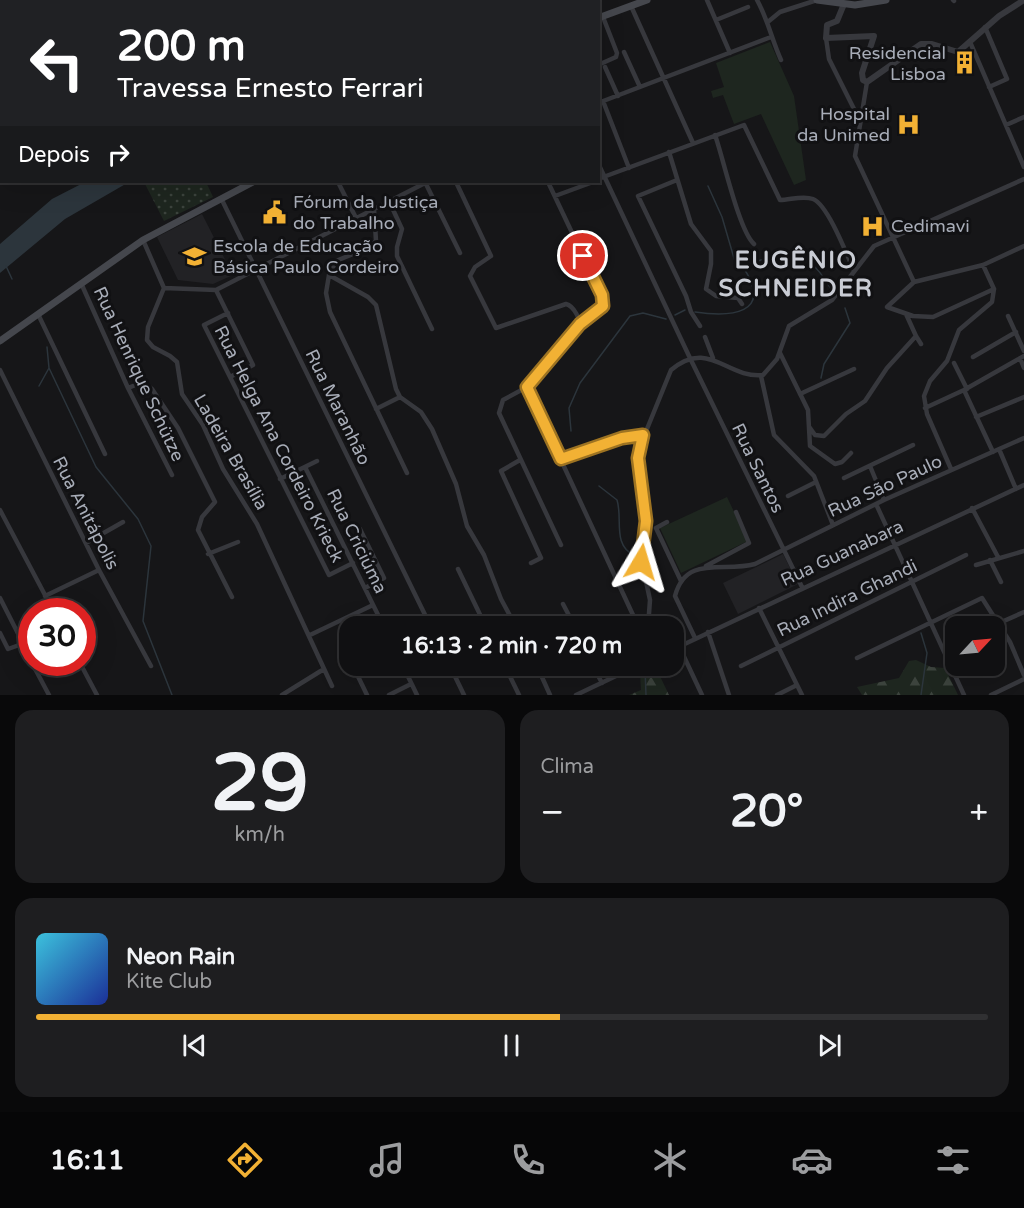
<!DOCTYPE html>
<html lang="pt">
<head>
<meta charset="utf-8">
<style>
	:root { --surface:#101012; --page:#1e1e20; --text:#f1f3f6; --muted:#9c9d9f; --line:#303032; --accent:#f2b134 }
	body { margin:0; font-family:"Varela Round",sans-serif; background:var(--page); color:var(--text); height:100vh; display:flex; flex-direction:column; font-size:22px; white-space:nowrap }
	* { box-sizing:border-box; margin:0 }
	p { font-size:20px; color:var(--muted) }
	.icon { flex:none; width:33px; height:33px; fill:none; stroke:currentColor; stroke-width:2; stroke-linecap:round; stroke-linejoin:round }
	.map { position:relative; height:695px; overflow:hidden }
	.panel { display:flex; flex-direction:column; gap:15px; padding:15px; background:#09090a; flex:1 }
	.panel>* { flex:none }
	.hud { position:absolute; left:0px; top:0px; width:600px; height:183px; box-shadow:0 6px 24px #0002,0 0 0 2px var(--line); background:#202124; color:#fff; overflow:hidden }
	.needle { width:39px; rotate:64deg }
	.tools { position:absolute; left:945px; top:616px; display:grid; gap:12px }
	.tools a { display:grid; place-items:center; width:60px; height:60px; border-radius:12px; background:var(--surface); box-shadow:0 6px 24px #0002,0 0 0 2px var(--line); font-size:30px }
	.speed { position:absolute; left:18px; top:598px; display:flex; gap:12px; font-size:30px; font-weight:700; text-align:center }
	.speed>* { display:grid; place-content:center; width:78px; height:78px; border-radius:50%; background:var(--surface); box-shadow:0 6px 24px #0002,0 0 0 2px var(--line); line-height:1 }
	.speed .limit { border:9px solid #d22; background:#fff; color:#111 }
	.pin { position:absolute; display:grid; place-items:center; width:51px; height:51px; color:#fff; margin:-26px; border:3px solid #fff; border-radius:50%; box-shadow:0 2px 6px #0007 }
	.me { position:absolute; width:66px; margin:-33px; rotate:7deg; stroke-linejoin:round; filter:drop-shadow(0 0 4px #0008) }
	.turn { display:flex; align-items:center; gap:21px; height:126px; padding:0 18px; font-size:27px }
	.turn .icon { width:78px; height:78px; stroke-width:2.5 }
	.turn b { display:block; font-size:42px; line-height:51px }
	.then { display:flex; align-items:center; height:57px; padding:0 18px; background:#0003; gap:12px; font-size:22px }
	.big { font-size:45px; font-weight:700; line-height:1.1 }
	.panel .widget { flex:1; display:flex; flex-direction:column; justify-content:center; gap:9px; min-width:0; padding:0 21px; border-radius:18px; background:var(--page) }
	.panel .dial { align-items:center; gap:0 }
	.dial b { font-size:78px; line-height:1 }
	.song { display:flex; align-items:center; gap:18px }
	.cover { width:72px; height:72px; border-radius:9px; background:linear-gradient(135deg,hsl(190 70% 55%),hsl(230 70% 35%)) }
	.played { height:6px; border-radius:3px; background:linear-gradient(90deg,var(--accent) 55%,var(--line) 55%) }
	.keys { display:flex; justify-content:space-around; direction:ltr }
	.heat { display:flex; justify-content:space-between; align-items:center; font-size:33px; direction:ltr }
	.panel .tiles { flex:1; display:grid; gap:15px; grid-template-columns:1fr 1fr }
	.widget:last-child { grid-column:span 2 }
	.trip { position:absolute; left:339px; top:616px; width:345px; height:60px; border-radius:18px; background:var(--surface); box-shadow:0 6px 24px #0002,0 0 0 2px var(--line); font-weight:700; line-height:60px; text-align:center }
	.menu { display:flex; height:96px; justify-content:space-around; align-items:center; background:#060607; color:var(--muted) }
	.menu .icon { width:42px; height:42px }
	.menu .selected { color:var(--accent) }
	.menu b { font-size:27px; color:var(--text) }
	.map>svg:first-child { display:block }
	.built { fill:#222225 }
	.grass { fill:url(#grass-dots) }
	.forest { fill:url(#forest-firs) }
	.garden { fill:#1e261f }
	.water { fill:#2c353c }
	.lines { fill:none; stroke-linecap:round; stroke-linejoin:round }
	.stream { stroke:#2c353c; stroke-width:1.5 }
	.minor { stroke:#37383d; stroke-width:4.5 }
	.tertiary { stroke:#37383d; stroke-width:6 }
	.secondary { stroke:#45474d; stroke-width:7 }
	.primary { stroke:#53555c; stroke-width:8 }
	.route-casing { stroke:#9d7322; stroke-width:15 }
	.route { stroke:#f2b134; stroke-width:10 }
	.labels { text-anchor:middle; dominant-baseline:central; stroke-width:6; stroke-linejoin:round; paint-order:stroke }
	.poi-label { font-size:18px; fill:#a8adb8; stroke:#111113; text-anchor:start }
	.street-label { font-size:18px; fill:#a8adb8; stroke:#111113 }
	.district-label { font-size:24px; font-weight:bold; letter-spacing:1.5px; fill:#c9ccd4; stroke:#111113 }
</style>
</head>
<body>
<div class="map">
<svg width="1024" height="695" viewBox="0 0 1024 695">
	<defs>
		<pattern id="grass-dots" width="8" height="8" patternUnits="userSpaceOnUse" patternTransform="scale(1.5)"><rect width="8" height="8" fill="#1e261f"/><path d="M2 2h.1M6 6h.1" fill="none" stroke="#3c433d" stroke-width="1.8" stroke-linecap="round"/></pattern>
		<pattern id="forest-firs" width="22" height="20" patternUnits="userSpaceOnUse" patternTransform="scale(1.5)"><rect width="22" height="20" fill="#1e261f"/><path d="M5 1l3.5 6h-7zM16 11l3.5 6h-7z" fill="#3c433d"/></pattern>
	</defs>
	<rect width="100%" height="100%" fill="#161618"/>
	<path class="built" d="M202 214 233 275 213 284 178 280 157 237Z
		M783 554 798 584 738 614 723 583Z"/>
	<path class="grass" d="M144 182H206L213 197 164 221Z"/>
	<path class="forest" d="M916 660 931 667 945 668 958 695H862L857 687 899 678 909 661Z
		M649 666H655L669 695H629L641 690 640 672Z"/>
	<path class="garden" d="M770 42 794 96 806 180 794 185 761 114 734 124 723 95 713 98 711 91 724 87 716 63Z
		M727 497 748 541 681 573 660 528Z"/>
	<path class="water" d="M85 182H129L65 219 0 273V244L52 199Z"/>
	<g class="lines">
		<path class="stream" d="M708 186 722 217 736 265 743 267C787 248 809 247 833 293
			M6 266 12 279
			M695 312C729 317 775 315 743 267
			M675 315 685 310
			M49 368 96 467 138 519 151 546 143 621 172 695
			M821 378 824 364 850 323 845 308
			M39 386 49 368 47 347
			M571 431 569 408 580 383 630 316 643 313 666 319
			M599 486 617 500C623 518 612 545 634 555
			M645 668 646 695
			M921 695 927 653 921 633"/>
		<path class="minor" d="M65 0 66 2
			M208 0 209 2
			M565 0V2
			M707 0 730 53
			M757 0C768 20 772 40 781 60
			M953 0 954 1
			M128 1 131 0
			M81 2 84 0
			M631 6 693 143
			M716 20 748 7
			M769 21 780 12 817 0
			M985 27 1007 79 989 87
			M826 38 829 59 860 121
			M970 42 1024 167
			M624 52 640 87
			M598 65 616 57 617 53 603 17
			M605 67 618 96
			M867 82 855 156 914 282
			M603 101 629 168
			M598 103 771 37
			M1006 125 1024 117
			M715 135C723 157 739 231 754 244
			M669 152 691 224 711 251V264L706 289 716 296 738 298 742 304
			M0 163 2 166
			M598 163 689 356 802 587
			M598 179 744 125 780 200C790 200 803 195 813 199 828 205 847 255 854 271
			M677 180 638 196 686 296 691 312 700 326
			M338 182 356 218
			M425 182 460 253
			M456 182 491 256 475 267 470 276 496 328 566 304C574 306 581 320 580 328L527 387 633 615
			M548 182 603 298 602 308 580 324
			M555 196 593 182
			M221 198 431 627
			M389 201 402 229 397 247V256L432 329
			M374 209 376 241 365 249 336 261 329 275 368 297 376 305 396 389 400 397 421 412 432 429 456 484 467 526 484 555 501 599 516 627
			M143 240 164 288 148 327 147 340 153 347 170 356 177 362 182 394 203 425 223 469 257 524 332 686
			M329 275 326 293 330 312 407 473
			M81 283 128 388 172 475
			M164 288 216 290 427 182
			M994 289 933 317 913 316 887 307 914 282 983 265 1024 246
			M216 290 253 365 230 377
			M228 313 204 325 329 575 353 563
			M38 314 105 454
			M1008 316 1024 351
			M916 336 921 344
			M705 337 713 358
			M780 353 808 410 810 446 835 464 842 462 851 453
			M973 357 1016 332
			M1020 358 1024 368
			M954 363 967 389
			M0 370 99 570 151 666
			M761 376 774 435 814 476 833 525
			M527 387 503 400 499 413 561 545
			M128 388 143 382 152 389 178 428 215 502 202 517 198 530 232 597
			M964 390 993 452
			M800 394 854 369
			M925 408 964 390 1024 356
			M376 409 400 397
			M976 417 1024 397
			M810 428 815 435 824 436 846 414 865 401 887 368 916 336 906 314
			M999 449 1016 489
			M561 459 622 438 643 435
			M520 460 501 471 541 558 531 563
			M870 466 884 500
			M305 467 384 627
			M951 469 927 414 924 396 930 381 947 361 959 330 992 302 994 289 983 265
			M844 478 913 445
			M280 479 317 461
			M788 496 816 482
			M876 504 964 695
			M972 508 998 557
			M0 510 54 612
			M667 522 656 528 681 581
			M360 529 384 578 365 588
			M86 543 123 522
			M208 554 238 542
			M990 560 1001 582
			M976 565 1024 551
			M706 566 749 543 736 512
			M458 569 486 627
			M45 596 99 570
			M0 598 32 661
			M563 604 575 627
			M759 608 802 695
			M997 624 1024 612
			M648 627 650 600 641 558 646 508 638 451 671 370C709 338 727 379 763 375L777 359 789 326 832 300 874 246 1024 179
			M708 632 729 695
			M0 633 8 649 22 644
			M310 635 373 605
			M695 638 675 596C686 554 724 573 755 564L884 500 1024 438
			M994 640 1005 635
			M679 646 702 695
			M674 649 1024 485
			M345 650 350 659
			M857 658 982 598 1010 642 1024 675
			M32 663 49 695
			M80 663 97 695
			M353 666 367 695
			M403 666 417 695
			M450 666 464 695
			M505 666 519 695
			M537 666 550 695
			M593 666 602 683
			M741 666 966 555
			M282 695 324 669
			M389 695 411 684
			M576 695 637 666
			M777 695 797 685
			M991 695 1024 679"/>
		<path class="tertiary" d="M844 4 837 21 827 25 826 38 874 36 862 73 863 80 867 82 921 44H932L958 52 999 16 1024 0"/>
		<path class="secondary" d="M817 0 855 5 886 0
			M598 18 647 0
			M0 341 143 240 253 182"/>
		<path class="primary" d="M332 2 335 0
			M0 171 2 170"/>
	</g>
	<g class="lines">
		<defs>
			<path id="route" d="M583 256 602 295 603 306 580 324 527 387 561 459 622 438 643 435 638 458 646 521 641 562"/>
		</defs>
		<use href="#route" class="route-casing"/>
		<use href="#route" class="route"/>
	</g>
	<defs>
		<symbol id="building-bare" viewBox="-9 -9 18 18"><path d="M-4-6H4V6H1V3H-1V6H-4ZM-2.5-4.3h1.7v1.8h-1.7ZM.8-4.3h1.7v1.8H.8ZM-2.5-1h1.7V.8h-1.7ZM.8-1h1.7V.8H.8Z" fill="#f2b134" stroke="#111113" stroke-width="2.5" paint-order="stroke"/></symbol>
		<symbol id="hospital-bare" viewBox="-9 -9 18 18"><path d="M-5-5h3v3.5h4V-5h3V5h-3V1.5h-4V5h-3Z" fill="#f2b134" stroke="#111113" stroke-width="2.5" paint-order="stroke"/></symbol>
		<symbol id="civic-bare" viewBox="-9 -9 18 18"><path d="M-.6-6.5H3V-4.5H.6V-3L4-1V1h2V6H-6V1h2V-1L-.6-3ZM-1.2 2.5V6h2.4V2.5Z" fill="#f2b134" stroke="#111113" stroke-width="2.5" paint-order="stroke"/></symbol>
		<symbol id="school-bare" viewBox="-9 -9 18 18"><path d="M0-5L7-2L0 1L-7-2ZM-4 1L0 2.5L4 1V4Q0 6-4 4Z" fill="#f2b134" stroke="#111113" stroke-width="2.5" paint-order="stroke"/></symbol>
	</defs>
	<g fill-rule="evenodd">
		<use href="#building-bare" x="948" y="46" width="33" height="33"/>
		<use href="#hospital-bare" x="892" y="108" width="33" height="33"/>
		<use href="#civic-bare" x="258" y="196" width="33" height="33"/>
		<use href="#hospital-bare" x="856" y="210" width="33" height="33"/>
		<use href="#school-bare" x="178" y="240" width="33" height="33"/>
	</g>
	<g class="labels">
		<g class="poi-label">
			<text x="946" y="53" text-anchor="end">Residencial<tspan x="946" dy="21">Lisboa</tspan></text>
			<text x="890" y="114" text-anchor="end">Hospital<tspan x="890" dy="21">da Unimed</tspan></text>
			<text x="293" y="202">Fórum da Justiça<tspan x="293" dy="21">do Trabalho</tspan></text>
			<text x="891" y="226">Cedimavi</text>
			<text x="213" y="246">Escola de Educação<tspan x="213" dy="21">Básica Paulo Cordeiro</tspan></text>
		</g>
		<g class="street-label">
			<text transform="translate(139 374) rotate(65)">Rua Henrique Schütze</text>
			<text transform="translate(338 407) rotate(64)">Rua Maranhão</text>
			<text transform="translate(279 444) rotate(63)">Rua Helga Ana Cordeiro Krieck</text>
			<text transform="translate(231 452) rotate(60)">Ladeira Brasília</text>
			<text transform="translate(758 468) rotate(64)">Rua Santos</text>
			<text transform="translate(885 486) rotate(-25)">Rua São Paulo</text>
			<text transform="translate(86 513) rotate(63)">Rua Anitápolis</text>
			<text transform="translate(357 541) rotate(64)">Rua Criciúma</text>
			<text transform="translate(842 553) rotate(-25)">Rua Guanabara</text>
			<text transform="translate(847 598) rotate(-26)">Rua Indira Ghandi</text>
		</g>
		<g class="district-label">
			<text x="796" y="260">EUGÊNIO<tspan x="796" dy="28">SCHNEIDER</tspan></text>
		</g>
	</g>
</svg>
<div class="tools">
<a><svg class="needle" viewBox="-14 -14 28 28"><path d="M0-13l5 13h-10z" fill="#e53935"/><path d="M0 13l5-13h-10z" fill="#9c9d9f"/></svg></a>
</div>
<div class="speed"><div class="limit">30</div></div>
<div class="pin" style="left:583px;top:256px;background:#d93025"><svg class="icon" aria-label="arrive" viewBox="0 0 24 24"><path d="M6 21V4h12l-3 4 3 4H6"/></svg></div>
<svg class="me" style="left:641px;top:562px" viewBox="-20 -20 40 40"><path d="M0-17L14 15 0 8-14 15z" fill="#f2b134" stroke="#fff" stroke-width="4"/></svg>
<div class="trip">16:13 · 2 min · 720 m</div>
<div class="hud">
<div class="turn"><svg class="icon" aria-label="left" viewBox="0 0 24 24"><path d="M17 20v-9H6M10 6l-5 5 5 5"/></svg><div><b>200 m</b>Travessa Ernesto Ferrari</div></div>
<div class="then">Depois<svg class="icon" aria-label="right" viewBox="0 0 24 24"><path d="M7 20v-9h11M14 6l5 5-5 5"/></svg></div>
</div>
</div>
<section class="panel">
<div class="tiles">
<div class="widget dial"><b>29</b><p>km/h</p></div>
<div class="widget"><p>Clima</p>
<div class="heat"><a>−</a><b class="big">20°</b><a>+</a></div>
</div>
<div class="widget">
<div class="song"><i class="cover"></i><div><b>Neon Rain</b><p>Kite Club</p></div></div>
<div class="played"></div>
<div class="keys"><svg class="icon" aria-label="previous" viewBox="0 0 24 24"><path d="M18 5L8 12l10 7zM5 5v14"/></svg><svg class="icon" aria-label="pause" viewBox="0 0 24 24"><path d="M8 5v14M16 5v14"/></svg><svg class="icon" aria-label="next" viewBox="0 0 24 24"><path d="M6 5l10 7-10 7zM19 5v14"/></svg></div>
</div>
</div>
</section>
<nav class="menu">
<b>16:11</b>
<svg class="icon selected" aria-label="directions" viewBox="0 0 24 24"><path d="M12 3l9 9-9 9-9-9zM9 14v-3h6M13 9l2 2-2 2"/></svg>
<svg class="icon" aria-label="music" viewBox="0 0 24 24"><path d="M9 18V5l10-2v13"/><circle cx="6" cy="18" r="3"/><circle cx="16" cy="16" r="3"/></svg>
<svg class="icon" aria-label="phone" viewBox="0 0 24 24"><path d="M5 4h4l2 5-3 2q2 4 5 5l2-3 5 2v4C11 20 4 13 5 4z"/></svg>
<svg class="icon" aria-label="climate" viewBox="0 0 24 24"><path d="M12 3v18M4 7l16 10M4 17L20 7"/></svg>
<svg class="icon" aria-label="car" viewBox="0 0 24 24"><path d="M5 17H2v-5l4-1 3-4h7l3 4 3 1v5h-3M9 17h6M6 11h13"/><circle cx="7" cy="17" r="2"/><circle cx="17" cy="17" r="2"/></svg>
<svg class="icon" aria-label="filters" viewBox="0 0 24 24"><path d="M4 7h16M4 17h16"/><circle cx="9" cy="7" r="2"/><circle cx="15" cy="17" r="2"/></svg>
</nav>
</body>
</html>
